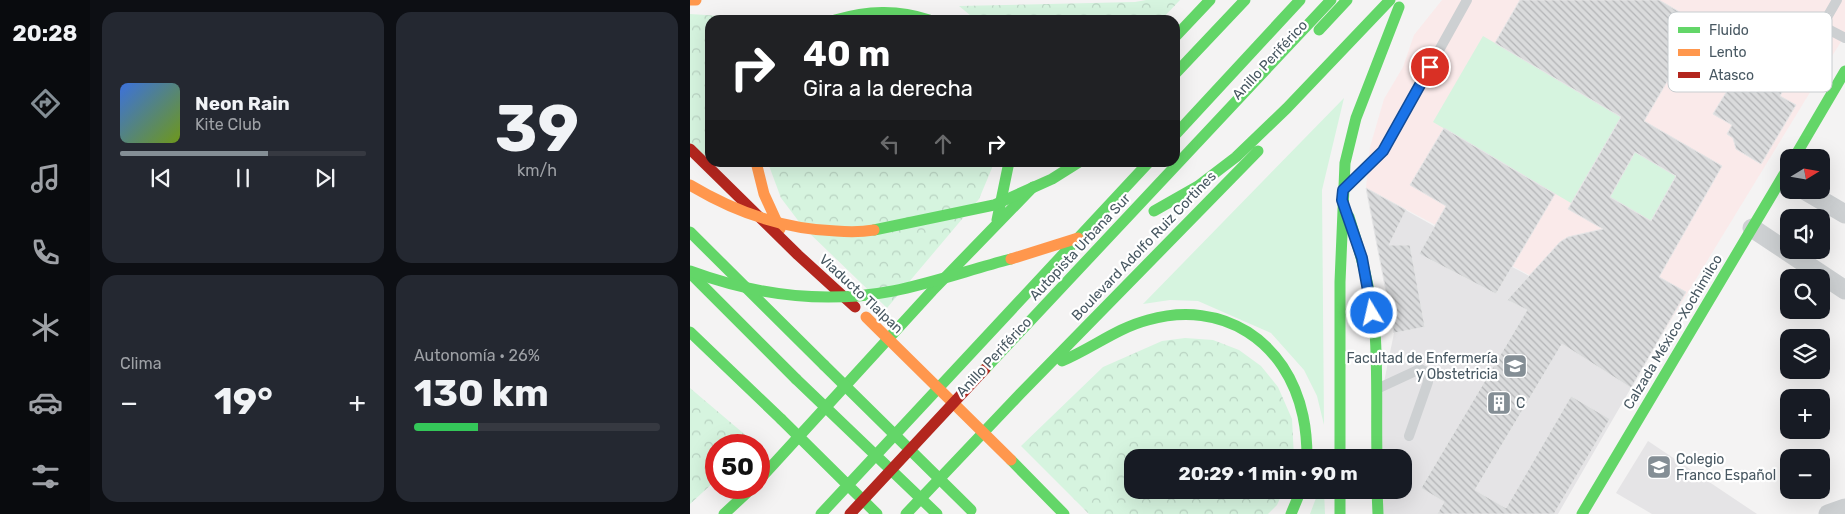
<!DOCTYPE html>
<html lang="es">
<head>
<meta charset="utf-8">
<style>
	:root { --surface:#171b24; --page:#242831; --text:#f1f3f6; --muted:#9ea1a6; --line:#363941; --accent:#848e95 }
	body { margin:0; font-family:Rubik,sans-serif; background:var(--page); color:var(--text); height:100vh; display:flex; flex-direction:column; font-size:19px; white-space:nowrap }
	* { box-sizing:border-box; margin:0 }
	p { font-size:16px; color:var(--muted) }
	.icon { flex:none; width:28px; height:28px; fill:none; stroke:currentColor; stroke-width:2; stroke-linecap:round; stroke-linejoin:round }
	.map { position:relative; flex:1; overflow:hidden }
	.details { display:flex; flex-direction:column; gap:12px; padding:12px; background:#0d0f14; width:600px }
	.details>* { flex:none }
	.hud { position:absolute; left:15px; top:15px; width:475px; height:152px; border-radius:15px; box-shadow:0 5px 20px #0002; background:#202124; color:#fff; overflow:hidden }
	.needle { width:32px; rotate:79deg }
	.tools { position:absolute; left:1090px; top:149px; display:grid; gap:10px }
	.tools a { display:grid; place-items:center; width:50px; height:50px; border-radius:10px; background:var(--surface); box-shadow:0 5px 20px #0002; font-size:25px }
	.speed { position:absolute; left:15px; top:434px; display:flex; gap:10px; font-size:25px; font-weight:700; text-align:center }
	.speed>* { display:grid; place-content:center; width:65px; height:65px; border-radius:50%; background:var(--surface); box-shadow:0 5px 20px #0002; line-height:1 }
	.speed .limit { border:8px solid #d22; background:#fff; color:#111 }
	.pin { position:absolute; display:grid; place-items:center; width:42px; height:42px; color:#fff; margin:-21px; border:2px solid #fff; border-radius:50%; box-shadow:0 1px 5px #0007 }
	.me { position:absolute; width:55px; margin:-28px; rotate:351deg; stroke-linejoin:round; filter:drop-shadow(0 0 4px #0008) }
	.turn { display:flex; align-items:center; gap:18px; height:105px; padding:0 15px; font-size:22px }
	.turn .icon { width:65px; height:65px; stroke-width:2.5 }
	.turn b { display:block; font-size:35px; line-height:42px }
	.lanes { display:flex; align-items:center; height:48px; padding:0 15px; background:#0003; justify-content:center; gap:25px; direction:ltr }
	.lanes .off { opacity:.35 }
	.big { font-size:38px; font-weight:700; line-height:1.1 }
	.details .tile { flex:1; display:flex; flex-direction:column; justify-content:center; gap:8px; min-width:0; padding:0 18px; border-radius:15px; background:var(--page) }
	.details .dial { align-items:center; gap:0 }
	.dial b { font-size:65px; line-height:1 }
	.song { display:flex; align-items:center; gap:15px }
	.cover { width:60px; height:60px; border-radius:8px; background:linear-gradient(135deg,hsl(220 70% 55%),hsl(80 70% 35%)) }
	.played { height:5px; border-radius:2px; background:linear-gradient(90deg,var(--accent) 60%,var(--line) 60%) }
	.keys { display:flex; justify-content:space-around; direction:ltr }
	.heat { display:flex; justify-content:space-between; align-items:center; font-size:28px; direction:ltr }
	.charge { height:8px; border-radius:4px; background:linear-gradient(90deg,#34c759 26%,var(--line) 0) }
	.details .tiles { flex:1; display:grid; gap:12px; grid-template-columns:repeat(2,1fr) }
	.trip { position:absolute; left:434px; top:449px; width:288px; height:50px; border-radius:15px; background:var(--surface); box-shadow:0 5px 20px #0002; font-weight:700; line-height:50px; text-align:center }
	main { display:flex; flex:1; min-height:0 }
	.dock { display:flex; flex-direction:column; width:90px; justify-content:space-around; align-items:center; background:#090b0e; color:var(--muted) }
	.dock .icon { width:35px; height:35px }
	.dock .selected { color:var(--accent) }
	.dock b { font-size:22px; color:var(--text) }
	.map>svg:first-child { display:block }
	.education { fill:#e5e4e6 }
	.medical { fill:#faeaea }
	.green { fill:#d6f4df }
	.forest { fill:url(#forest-crowns) }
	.building { fill:url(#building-back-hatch); stroke:#e5e5e6; fill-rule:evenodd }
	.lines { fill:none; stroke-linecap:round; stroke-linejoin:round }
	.lane { stroke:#cdd0d2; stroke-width:10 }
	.street { stroke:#cdd0d2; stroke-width:19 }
	.fast { stroke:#63d668; stroke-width:11 }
	.slow { stroke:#ff974d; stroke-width:11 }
	.jam { stroke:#b3261e; stroke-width:11 }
	.fast-bridge { stroke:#63d668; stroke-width:11 }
	.slow-bridge { stroke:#ff974d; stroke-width:11 }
	.jam-bridge { stroke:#b3261e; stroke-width:11 }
	.route-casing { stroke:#114b97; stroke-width:12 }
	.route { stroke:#1a73e8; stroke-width:9 }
	.labels { text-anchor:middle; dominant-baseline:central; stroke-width:4.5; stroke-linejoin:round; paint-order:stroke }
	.street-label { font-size:14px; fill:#485862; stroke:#fff }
	.poi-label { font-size:14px; fill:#485862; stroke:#fff; text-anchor:start }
	.key { fill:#fff; stroke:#c8cdd0; stroke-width:1 }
	.key-label { font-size:14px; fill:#485862 }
</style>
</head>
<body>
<main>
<nav class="dock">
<b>20:28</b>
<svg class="icon selected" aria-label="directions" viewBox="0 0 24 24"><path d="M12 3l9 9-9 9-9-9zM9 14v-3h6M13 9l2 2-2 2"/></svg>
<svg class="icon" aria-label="music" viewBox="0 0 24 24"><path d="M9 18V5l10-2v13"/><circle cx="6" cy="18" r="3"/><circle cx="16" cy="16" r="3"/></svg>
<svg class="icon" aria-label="phone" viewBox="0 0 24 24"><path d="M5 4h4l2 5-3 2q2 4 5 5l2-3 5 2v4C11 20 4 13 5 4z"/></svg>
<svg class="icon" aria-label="climate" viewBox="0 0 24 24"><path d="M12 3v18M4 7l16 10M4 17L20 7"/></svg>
<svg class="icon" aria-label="car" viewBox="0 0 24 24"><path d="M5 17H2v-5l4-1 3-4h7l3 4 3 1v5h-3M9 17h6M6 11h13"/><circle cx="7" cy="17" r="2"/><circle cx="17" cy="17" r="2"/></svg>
<svg class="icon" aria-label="filters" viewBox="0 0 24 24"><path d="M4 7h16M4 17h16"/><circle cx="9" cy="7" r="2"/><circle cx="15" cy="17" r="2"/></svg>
</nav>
<section class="details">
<div class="tiles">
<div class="tile">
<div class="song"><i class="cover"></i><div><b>Neon Rain</b><p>Kite Club</p></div></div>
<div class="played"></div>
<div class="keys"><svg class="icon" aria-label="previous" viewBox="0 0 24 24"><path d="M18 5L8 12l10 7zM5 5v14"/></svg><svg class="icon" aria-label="pause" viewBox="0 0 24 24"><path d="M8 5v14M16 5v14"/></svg><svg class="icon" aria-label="next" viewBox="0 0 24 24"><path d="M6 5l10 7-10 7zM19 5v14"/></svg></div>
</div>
<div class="tile dial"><b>39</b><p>km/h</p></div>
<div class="tile"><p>Clima</p>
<div class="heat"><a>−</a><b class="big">19°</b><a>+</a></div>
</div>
<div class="tile"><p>Autonomía · 26%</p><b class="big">130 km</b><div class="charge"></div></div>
</div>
</section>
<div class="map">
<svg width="1155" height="514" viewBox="0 0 1155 514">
	<defs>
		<pattern id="forest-crowns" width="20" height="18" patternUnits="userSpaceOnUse" patternTransform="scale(1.25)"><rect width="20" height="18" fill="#d6f4df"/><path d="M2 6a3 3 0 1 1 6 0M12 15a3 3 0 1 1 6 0" fill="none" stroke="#b9d3c2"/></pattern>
		<pattern id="building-back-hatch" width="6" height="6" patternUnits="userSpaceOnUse" patternTransform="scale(1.25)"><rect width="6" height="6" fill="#dadbdc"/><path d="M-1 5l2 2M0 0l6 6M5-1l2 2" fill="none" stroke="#b3b4b6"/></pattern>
	</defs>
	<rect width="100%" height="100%" fill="#f4f3f3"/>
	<path class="education" d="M676 188 744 226 967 343 868 514H691V490H712V458L691 457 692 392 704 333Z
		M958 441 1067 514H962L926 493Z"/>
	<path class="medical" d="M752 0H1155V35L967 343 676 188 680 147 694 99 713 67 724 35Z"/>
	<path class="green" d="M793 36 931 117 881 203 743 122Z
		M654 98 632 190 634 425 627 396 614 370 581 333 508 301 480 300 453 304Z
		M945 152 986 176 961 221 920 197Z
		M629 490H634L635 514H620Z"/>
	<path class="forest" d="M456 0H490L471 20H286L269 6 445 2Z
		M0 14 46 17 100 15 94 20H20V162L0 148Z
		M78 163H303L302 168 289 199 197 308 113 227 91 198Z
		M495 338 523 340 549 350 571 366 588 387 602 419 604 458H442V490H594L587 505 578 514H399L331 446 413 367 472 341Z
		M0 388 66 444 26 445V480L0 504Z"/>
	<path class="building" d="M830 0H969L1046 45 1043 51 1097 83 1090 96 1106 105 1071 164 1046 149 1043 138 1037 134 1042 125 1023 114 1037 91 1002 70 992 88 978 80 954 121 1032 166 969 277 996 292 941 388 872 344 785 490 816 508 881 396 920 419 864 514H747L754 502 731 488 837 310 817 300 870 242 878 237 913 229 878 209 931 117 805 43ZM945 152 986 176 961 221 920 197Z
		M754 128 865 194 806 294 729 254 756 206 720 185Z
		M676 188 716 210 699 245H720L735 327 704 333Z"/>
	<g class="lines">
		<path class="lane" d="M1147 0 1132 26 1155 38
			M659 185 693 151 777 0
			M689 388 730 369 737 372 738 382 719 436"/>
		<path class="street" d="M1114 190 1155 214
			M1062 228 1155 290
			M1138 514 1155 508"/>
		<path class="fast" d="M145 20C177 11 207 9 239 20
			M629 30 657 0
			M485 37 520 0
			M485 74 555 0
			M485 135 610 0
			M1104 158 1155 71
			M464 211 508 186 546 157 597 108 700 0
			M659 217C671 255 682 293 685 332 688 374 686 416 687 458
			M307 220 319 162
			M0 232 134 365
			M0 273 106 379
			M0 332 91 419
			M372 361C401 349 427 328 458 320 533 299 597 341 613 416 616 430 617 444 617 458
			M650 458V282L655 163 666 118 709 7
			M321 460 374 514
			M69 480 242 291 343 187
			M650 490V514
			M687 490 688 514
			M34 514 62 488
			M216 514 330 394 568 151
			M601 514 611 490
			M892 514 1099 166"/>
		<path class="slow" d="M0 0H6
			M66 162 74 194 90 229"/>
		<path class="jam" d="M0 149 108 255 165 307"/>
		<path class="fast-bridge" d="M184 230 304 205 362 179 389 162
			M0 271C65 295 135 304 203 291 243 283 282 269 321 259
			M134 365 281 510
			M295 369 641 0
			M106 379 247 514
			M91 419 187 514
			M131 514 459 162"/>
		<path class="slow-bridge" d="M0 185C45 212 93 229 146 231 158 232 172 232 184 230
			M321 259 388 238
			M176 317 321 460"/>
		<path class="jam-bridge" d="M160 514 295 369"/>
	</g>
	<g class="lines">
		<defs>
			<path id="route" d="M682 313 672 258 652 200 653 190 693 151 740 67"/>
		</defs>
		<use href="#route" class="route-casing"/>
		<use href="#route" class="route"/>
	</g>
	<defs>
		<symbol id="school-square" viewBox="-11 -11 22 22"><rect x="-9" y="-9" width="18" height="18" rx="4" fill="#848e95" stroke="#fff"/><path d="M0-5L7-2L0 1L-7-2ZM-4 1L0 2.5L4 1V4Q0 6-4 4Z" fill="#fff"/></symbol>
		<symbol id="building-square" viewBox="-11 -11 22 22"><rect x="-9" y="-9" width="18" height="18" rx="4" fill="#848e95" stroke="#fff"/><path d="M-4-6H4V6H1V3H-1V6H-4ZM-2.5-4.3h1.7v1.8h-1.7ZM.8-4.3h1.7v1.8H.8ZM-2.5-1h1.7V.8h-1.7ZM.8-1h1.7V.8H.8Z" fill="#fff"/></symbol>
	</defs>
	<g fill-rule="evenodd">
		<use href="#school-square" x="811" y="352" width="28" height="28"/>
		<use href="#building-square" x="795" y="389" width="28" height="28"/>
		<use href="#school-square" x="955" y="453" width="28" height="28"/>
	</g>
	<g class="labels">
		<g class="street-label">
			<text transform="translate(580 60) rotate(-47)">Anillo Periférico</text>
			<text transform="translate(454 246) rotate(-46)">Boulevard Adolfo Ruiz Cortines</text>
			<text transform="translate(390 247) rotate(-47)">Autopista Urbana Sur</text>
			<text transform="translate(171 294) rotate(43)">Viaducto Tlalpan</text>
			<text transform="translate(983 332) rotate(-59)">Calzada México-Xochimilco</text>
			<text transform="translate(304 357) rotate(-47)">Anillo Periférico</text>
		</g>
		<g class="poi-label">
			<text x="808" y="358" text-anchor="end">Facultad de Enfermería<tspan x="808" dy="16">y Obstetricia</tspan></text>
			<text x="826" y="403">C</text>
			<text x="986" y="459">Colegio<tspan x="986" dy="16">Franco Español</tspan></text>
		</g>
	</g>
	<rect x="978" y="12" width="164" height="80" rx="8" class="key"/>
	<rect x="988" y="27" width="22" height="6" fill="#63d668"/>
	<rect x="988" y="49" width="22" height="7" fill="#ff974d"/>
	<rect x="988" y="72" width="22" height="6" fill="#b3261e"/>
	<g class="key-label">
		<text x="1019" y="35">Fluido</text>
		<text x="1019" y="57">Lento</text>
		<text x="1019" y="80">Atasco</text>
	</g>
</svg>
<div class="tools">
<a><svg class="needle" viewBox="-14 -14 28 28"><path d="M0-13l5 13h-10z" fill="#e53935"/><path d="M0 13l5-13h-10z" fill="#9ea1a6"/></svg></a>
<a><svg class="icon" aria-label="sound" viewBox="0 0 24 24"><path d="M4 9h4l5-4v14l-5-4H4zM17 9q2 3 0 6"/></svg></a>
<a><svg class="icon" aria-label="search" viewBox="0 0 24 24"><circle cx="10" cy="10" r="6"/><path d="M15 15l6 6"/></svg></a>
<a><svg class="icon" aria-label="layers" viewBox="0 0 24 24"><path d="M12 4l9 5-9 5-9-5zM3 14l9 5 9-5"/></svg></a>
<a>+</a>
<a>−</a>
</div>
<div class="speed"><div class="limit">50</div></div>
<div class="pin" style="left:740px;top:67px;background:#d93025"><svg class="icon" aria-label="arrive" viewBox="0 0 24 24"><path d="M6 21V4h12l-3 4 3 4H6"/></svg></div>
<svg class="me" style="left:682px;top:313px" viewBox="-20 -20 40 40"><circle r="17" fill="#1a73e8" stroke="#fff" stroke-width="3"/><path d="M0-11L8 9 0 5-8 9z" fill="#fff"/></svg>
<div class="trip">20:29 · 1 min · 90 m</div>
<div class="hud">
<div class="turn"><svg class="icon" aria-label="right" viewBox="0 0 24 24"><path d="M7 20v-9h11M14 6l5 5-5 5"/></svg><div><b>40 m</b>Gira a la derecha</div></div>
<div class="lanes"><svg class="icon off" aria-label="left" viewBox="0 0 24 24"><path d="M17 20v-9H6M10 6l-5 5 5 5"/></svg><svg class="icon off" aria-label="ahead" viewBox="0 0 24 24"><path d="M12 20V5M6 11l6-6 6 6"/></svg><svg class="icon" aria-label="right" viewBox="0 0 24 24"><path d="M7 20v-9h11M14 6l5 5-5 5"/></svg></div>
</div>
</div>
</main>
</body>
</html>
